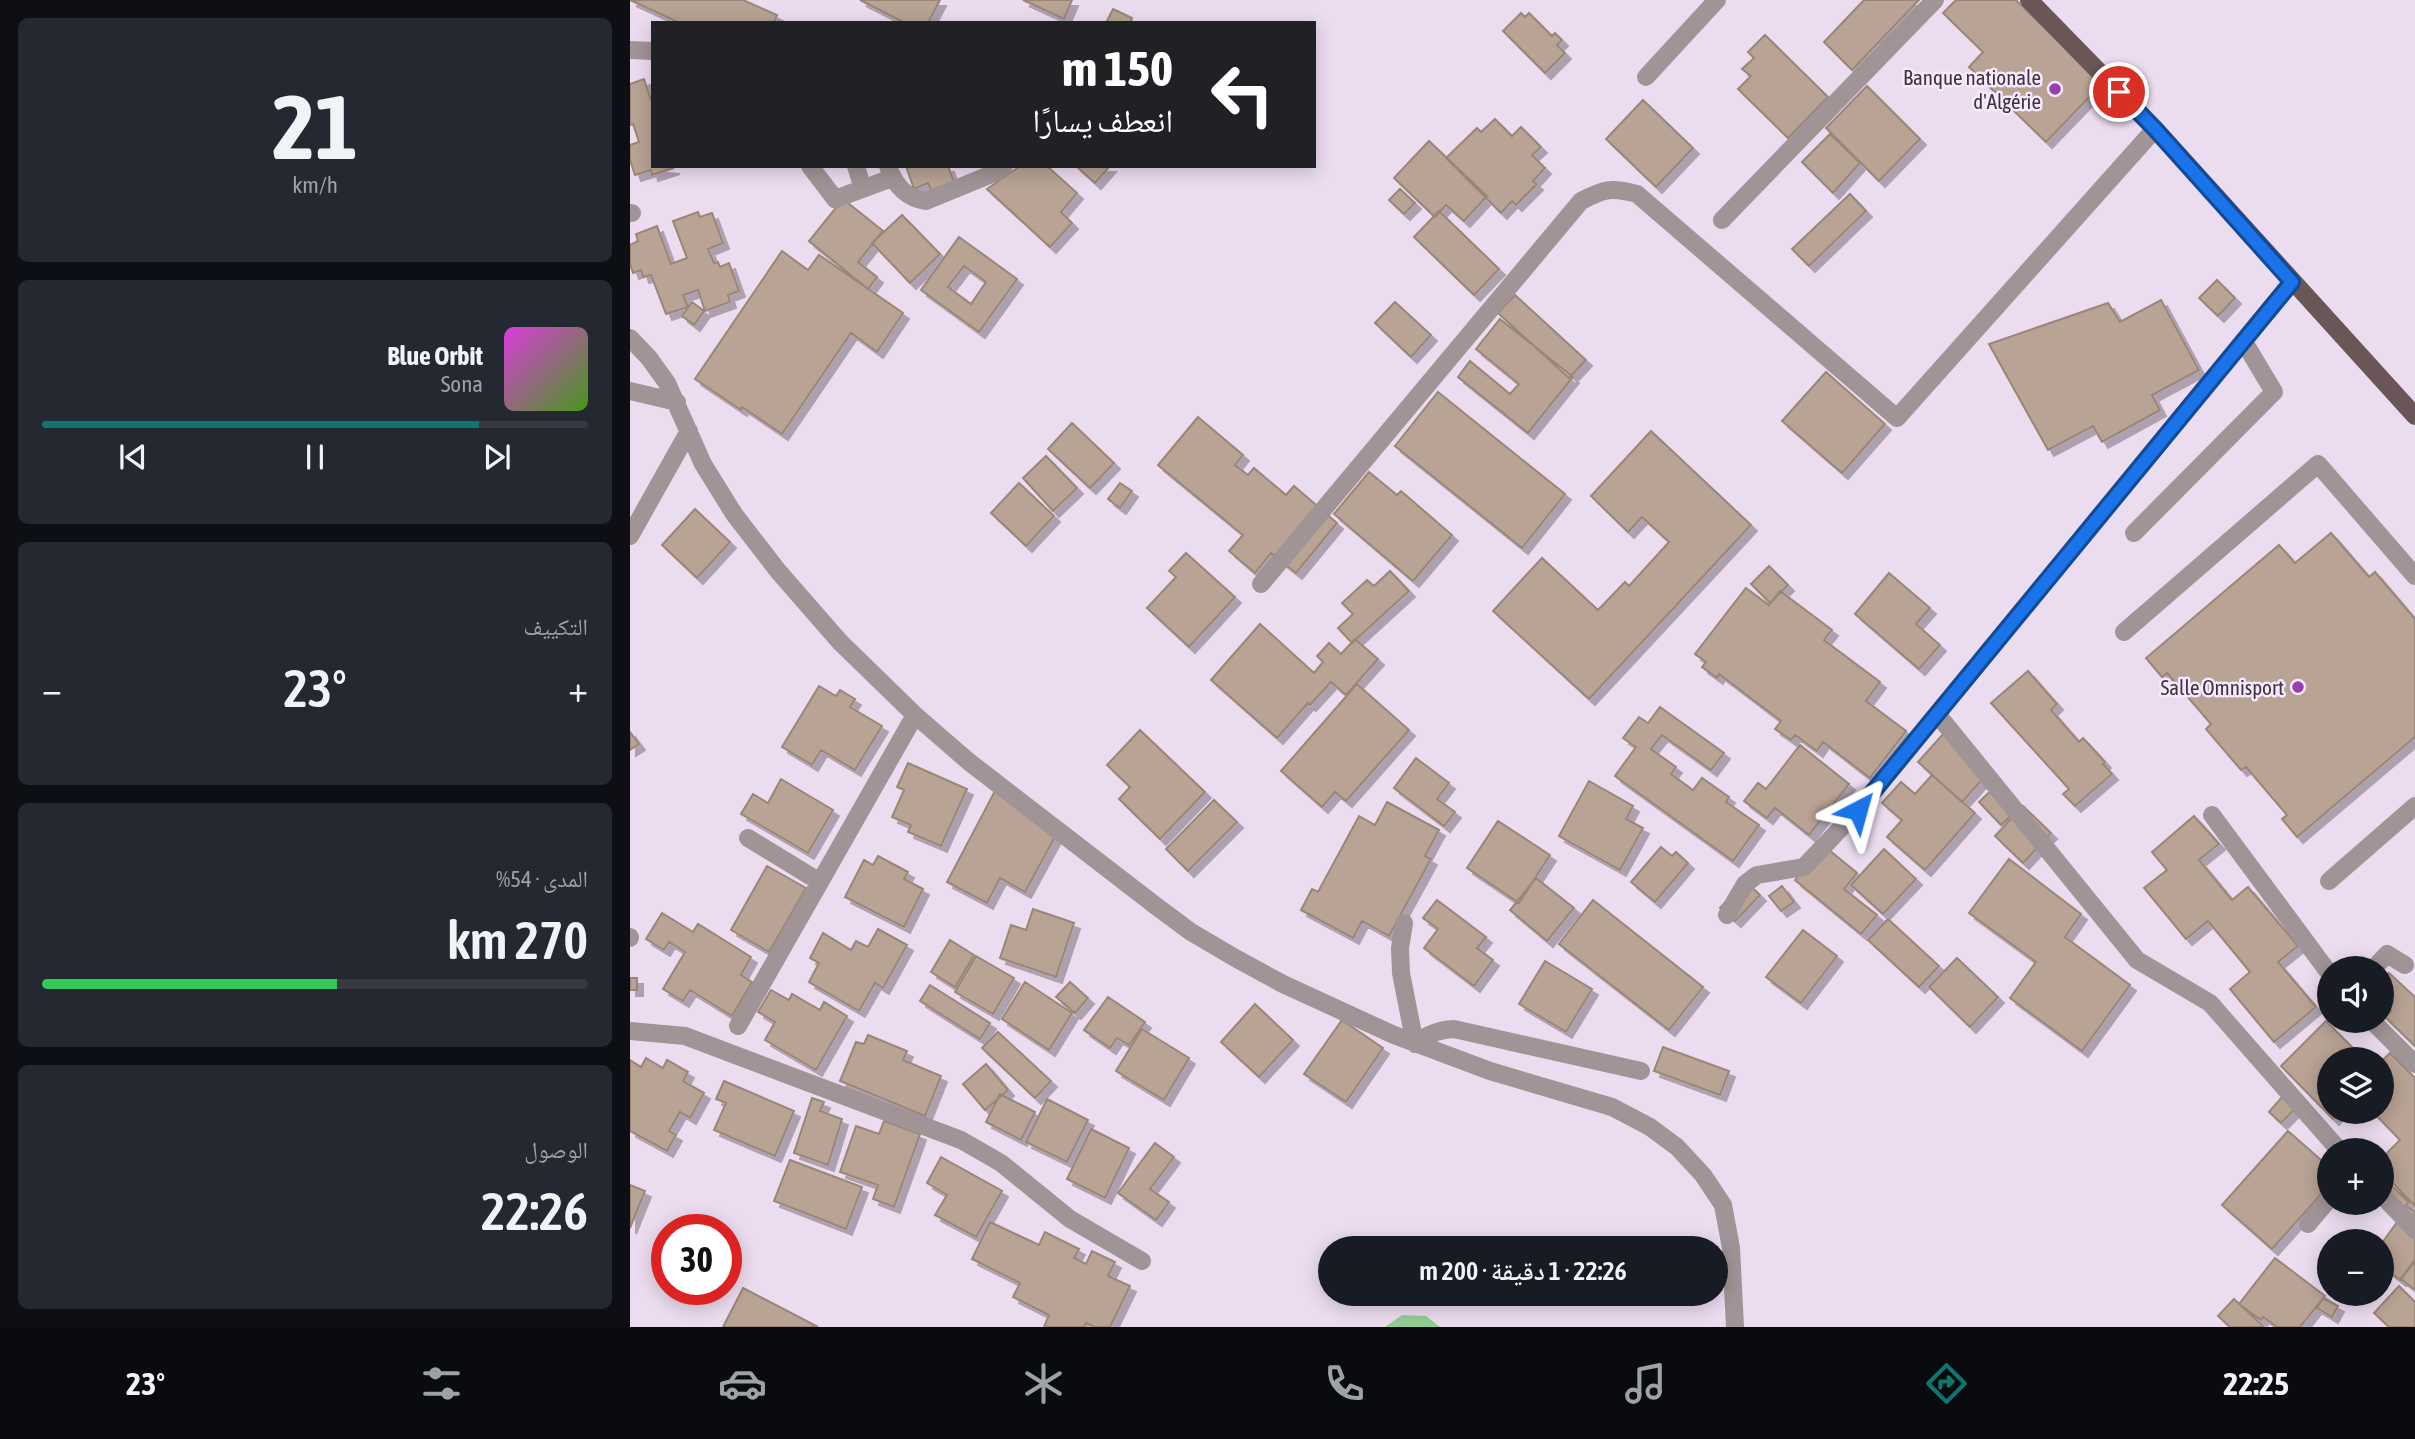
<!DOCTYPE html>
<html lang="ar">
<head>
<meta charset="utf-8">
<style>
	:root { --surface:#171b24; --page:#242831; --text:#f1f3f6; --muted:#9ea1a6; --line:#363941; --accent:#0f766e }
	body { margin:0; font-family:"Asap Condensed","Noto Naskh Arabic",sans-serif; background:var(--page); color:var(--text); direction:rtl; height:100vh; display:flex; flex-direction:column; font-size:26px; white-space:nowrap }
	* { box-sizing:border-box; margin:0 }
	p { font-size:23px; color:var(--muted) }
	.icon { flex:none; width:38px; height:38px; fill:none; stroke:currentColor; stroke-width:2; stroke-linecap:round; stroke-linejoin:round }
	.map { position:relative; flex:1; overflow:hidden; direction:ltr }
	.details { display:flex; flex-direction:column; gap:18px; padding:18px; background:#0d0f14; width:630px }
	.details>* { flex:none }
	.banner { position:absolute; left:21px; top:21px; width:665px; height:147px; border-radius:0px; box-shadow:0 4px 18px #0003; direction:rtl; background:#202124; color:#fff; overflow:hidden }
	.tools { position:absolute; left:1687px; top:956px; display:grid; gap:14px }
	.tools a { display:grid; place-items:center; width:77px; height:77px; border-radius:50%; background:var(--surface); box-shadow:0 4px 18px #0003; font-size:35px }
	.speed { position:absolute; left:21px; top:1214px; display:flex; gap:14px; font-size:35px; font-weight:700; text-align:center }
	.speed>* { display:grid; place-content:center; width:91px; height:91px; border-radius:50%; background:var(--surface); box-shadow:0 4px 18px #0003; line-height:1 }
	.speed .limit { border:10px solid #d22; background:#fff; color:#111 }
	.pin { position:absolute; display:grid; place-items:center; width:60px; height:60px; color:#fff; margin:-30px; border:4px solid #fff; border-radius:50%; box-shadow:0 2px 7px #0007 }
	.me { position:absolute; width:77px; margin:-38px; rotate:39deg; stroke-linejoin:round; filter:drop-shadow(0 0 5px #0008) }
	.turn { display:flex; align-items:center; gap:24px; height:147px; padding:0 28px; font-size:32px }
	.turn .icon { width:91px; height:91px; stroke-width:2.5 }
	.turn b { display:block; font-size:49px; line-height:60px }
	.big { font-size:52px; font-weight:600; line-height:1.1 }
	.details .widget { flex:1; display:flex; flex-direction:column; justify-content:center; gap:10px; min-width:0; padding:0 24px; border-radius:10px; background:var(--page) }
	.details .dial { align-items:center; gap:0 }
	.dial b { font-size:91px; line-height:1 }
	.song { display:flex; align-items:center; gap:21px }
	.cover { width:84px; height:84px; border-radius:10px; background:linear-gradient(135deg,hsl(300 70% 55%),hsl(100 70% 35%)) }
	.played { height:7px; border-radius:4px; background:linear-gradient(90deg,var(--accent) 80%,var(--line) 80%) }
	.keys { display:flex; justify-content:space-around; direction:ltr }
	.heat { display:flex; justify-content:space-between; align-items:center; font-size:38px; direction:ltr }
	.charge { height:10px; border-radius:5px; background:linear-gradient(90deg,#34c759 54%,var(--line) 0) }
	.trip { position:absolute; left:688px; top:1236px; width:410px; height:70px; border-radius:35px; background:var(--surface); box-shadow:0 4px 18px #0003; font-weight:600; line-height:70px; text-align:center; direction:rtl }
	.tabs { display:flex; height:112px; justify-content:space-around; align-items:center; background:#090b0e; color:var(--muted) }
	.tabs .icon { width:49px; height:49px }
	.tabs .active { color:var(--accent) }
	.tabs b { font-size:32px; color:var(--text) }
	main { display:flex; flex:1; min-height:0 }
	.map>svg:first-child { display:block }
	.green { fill:#91ce94 }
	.building { fill:#b8a394; stroke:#9a8678; stroke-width:2; fill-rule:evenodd; filter:url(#shadow) }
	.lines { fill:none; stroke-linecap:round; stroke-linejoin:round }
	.minor { stroke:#a19496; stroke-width:18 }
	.primary { stroke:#6a5557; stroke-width:18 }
	.route-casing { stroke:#114b97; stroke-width:18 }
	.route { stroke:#1a73e8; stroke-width:12 }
	.poi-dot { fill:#9740ad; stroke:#f9e9fe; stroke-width:2.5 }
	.labels { text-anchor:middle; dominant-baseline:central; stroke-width:5; stroke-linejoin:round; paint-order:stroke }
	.poi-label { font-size:21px; fill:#3a343c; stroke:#f9e9fe; text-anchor:end }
</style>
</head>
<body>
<main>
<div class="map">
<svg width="1785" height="1327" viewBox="0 0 1785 1327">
	<defs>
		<filter id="shadow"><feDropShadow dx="6" dy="6" stdDeviation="0" flood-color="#0004"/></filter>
	</defs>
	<rect width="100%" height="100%" fill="#ecdcf0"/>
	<path class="green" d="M772 1315 796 1316 810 1327H755Z"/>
	<path class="building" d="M0 0H113L147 15 144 23H50Z
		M230 0H310L298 23H275Z
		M393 0H442L434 19Z
		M1234 0H1289L1222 70 1194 42Z
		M1326 0H1386L1472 84 1416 142 1339 67 1353 52 1313 13Z
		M483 9 502 18 500 23H476Z
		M891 13 895 17 899 13 922 36 925 33 932 40 927 45 935 53 915 73 873 31Z
		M1135 35 1198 97 1158 138 1108 89 1121 76 1112 69 1124 58 1118 52Z
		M14 79 21 100H23V166L44 168 22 175 21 170 5 175 0 160V145L9 142 3 124 0 125V84Z
		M1237 86 1290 139 1249 181 1196 128Z
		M1013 100 1063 148 1026 187 976 139Z
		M865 119 882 136 891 127 911 147 902 155 915 168 903 181 907 184 886 205 882 201 871 213 816 158 847 128 851 132Z
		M1200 134 1230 163 1203 193 1172 162Z
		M799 141 857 196 834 221 816 205 805 217 764 178Z
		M276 166H318L324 182 301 190 298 183 284 189Z
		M390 166H417L447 193 431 212 442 223 420 247 357 189Z
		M446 166H480L465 183Z
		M770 189 785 203 774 214 759 200Z
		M1220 194 1236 211 1179 266 1162 249Z
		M213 199 253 231 228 262 247 277 238 289 179 241Z
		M809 211 869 269 844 295 784 237Z
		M68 212 70 217 82 213 93 243 78 249 84 263 88 262 90 267 99 263 109 291 98 295 100 302 75 311 68 290 53 295 58 307 36 314 21 275 13 277 11 270 3 273 0 264V245L8 241 6 234 27 226 41 264 57 258 43 221Z
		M272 215 310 254 280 283 242 243Z
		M329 237 387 279 349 332 291 290ZM334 266 356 282 341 304 318 287Z
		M152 251 178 270 189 255 273 313 247 352 221 333 152 434 112 407 111 410 65 379Z
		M1587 280 1605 298 1588 316 1569 298Z
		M885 295 956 360 939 378 868 313Z
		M1531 300 1569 370 1522 395 1530 410 1472 442 1463 426 1418 450 1359 344 1478 303 1490 322Z
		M62 302 74 311 64 325 52 316Z
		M765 302 801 335 781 357 745 323Z
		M870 319 943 377 898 433 828 377 840 361 880 394 889 384 846 349Z
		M1196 372 1255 424 1212 473 1152 421Z
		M808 392 935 494 892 548 765 446Z
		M568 417 613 455 605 465 618 475 624 468 656 495 664 486 707 523 666 573 641 553 625 573 599 551 613 535 528 465Z
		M442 423 484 463 460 488 418 449Z
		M1021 431 1121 525 959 699 863 611 912 558 968 610 995 582 999 586 1039 542 1012 517 998 532 961 496Z
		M416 456 447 488 423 511 393 478Z
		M739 472 767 495 771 491 822 535 783 581 704 514Z
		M389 483 424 516 396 546 361 513Z
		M490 483 502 491 490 508 478 499Z
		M65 509 100 542 67 578 32 545Z
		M1701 533 1739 577 1745 572 1785 619V737L1667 837 1652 819 1657 815 1616 767 1611 770 1576 729 1581 724 1537 673 1532 677 1516 658 1649 545 1665 563Z
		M556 553 605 597 559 647 517 608 546 577 539 571Z
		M1139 566 1158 585 1140 603 1121 584Z
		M760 571 779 591 722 643 708 628 723 614 712 603 737 580 744 586Z
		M1259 573 1300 608 1286 624 1310 645 1289 669 1225 614Z
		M1116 588 1139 605 1150 591 1202 630 1194 640 1250 682 1236 701 1276 731 1240 778 1193 742 1187 751 1165 735 1161 740 1145 729 1151 721 1089 674 1087 678 1072 667 1076 662 1065 654Z
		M630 624 684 673 693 662 687 656 699 643 711 654 725 639 748 659 716 695 701 682 680 705 678 703 647 738 581 680Z
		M1398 671 1427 704 1421 710 1449 742 1453 738 1475 762 1473 764 1482 774 1445 806 1433 794 1439 789 1361 703Z
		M727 684 779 730 716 801 705 792 692 807 651 771Z
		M189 686 206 696 210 690 225 699 220 707 252 726 225 770 191 750 182 765 152 747Z
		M1030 707 1094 753 1081 770 1032 735 1021 749 1046 767 1041 774 1063 790 1072 778 1099 797 1096 802 1129 825 1103 861 985 776 1006 747 993 738 1009 717 1018 723Z
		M510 730 575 792 530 839 489 799 500 787 477 765Z
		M0 732 9 744 0 750Z
		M1315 732 1359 772 1332 802 1288 762Z
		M1170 745 1219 784 1179 835 1145 808 1137 818 1114 801 1128 783 1136 789Z
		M786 758 819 783 807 799 825 812 814 826 764 788Z
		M278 763 337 789 311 846 278 832 281 825 262 817 274 790 267 787Z
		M1302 775 1345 813 1295 870 1257 837 1272 820 1252 803 1271 782 1285 794Z
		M151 779 203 810 178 853 111 814 123 794 138 803Z
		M959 781 1003 806 996 819 1013 828 990 870 929 836Z
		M1367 785 1389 808 1371 825 1349 802Z
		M366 789 432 824 395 892 370 878 357 903 317 882Z
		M584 800 607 822 558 871 536 849Z
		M757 802 809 830 795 856 801 859 759 936 732 921 723 938 671 910 682 889 688 892 729 816 745 825Z
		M1393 806 1421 833 1393 863 1365 836Z
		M1564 816 1589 844 1569 860 1602 900 1618 887 1668 946 1648 962 1686 1007 1644 1042 1600 989 1620 972 1578 921 1556 939 1514 888 1537 870 1522 852Z
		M868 821 920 855 889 903 837 868Z
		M1193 845 1227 873 1214 889 1247 915 1231 934 1165 880Z
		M1031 847 1042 856 1046 852 1058 863 1025 902 1001 882Z
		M1254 849 1286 879 1253 914 1221 885Z
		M248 856 278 872 274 879 293 889 274 927 215 897 234 860 243 865Z
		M1379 859 1451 914 1435 937 1500 985 1452 1051 1380 998 1406 962 1339 913Z
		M137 866 176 888 139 952 101 930Z
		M906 878 944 908 917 941 880 910Z
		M1115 881 1130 895 1105 921 1090 908Z
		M1152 886 1164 902 1151 911 1139 896Z
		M807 900 856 937 847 948 863 960 844 986 794 948 808 929 793 918Z
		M963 900 1073 987 1039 1030 929 944Z
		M403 909 444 923 426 977 370 958 381 925 396 930Z
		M32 913 63 932 68 924 121 957 111 975 122 982 102 1016 60 990 53 1001 33 989 55 952 39 942 34 950 16 939Z
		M1258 919 1309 966 1289 987 1238 940Z
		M248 929 277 945 253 988 245 983 229 1011 179 982 189 963 180 958 193 933 221 950 226 941 238 947Z
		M1173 930 1207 956 1171 1003 1136 977Z
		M320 940 344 955 325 987 301 972Z
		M346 956 384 978 363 1014 325 992Z
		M1327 958 1368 997 1340 1027 1299 987Z
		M915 961 962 989 936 1032 889 1004Z
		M1759 973 1785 997V1046L1755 1017 1761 1011 1752 1002V981Z
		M0 978H7V990H0Z
		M395 982 442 1013 419 1050 372 1019Z
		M440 982 458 998 445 1013 426 997Z
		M300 985 360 1023 350 1039 290 1001Z
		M141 990 159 1000 162 994 190 1010 194 1002 217 1016 186 1070 135 1040 145 1022 128 1012Z
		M478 997 515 1022 499 1045 487 1038 480 1048 454 1030Z
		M625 1004 663 1040 629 1077 591 1042Z
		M712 1020 753 1048 716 1102 674 1074Z
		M1696 1021 1734 1059H1699V1111H1710L1703 1119 1651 1066Z
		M512 1029 559 1058 534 1100 486 1071Z
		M368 1032 421 1081 405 1098 352 1048Z
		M238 1035 277 1051 273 1060 311 1076 295 1116 210 1081 226 1042 234 1044Z
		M1033 1047 1099 1071 1090 1095 1024 1071Z
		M1760 1053 1785 1078V1206L1752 1172V1158L1770 1140 1742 1111H1752V1061Z
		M16 1058 33 1068 37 1060 58 1072 53 1081 74 1093 60 1118 50 1112 39 1131 46 1135 37 1151 0 1131V1060L11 1067Z
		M356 1064 378 1090 355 1110 333 1084Z
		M94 1081 164 1111 145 1156 84 1130 96 1103 86 1099Z
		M370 1094 405 1112 391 1140 356 1122Z
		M1653 1096 1666 1108 1651 1123 1639 1112Z
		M182 1098 194 1102 190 1111 212 1119 198 1165 164 1153Z
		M417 1099 458 1120 437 1162 396 1142Z
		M254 1121 290 1134 264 1207 243 1199 248 1185 210 1172 226 1126 249 1134Z
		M461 1129 499 1148 475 1198 437 1179Z
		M1658 1131 1699 1167V1185L1642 1249 1592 1205Z
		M525 1143 544 1157 520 1189 539 1202 526 1220 488 1193Z
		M311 1157 372 1191 346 1237 305 1215 317 1195 297 1183Z
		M160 1160 232 1187 216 1229 144 1201Z
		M1752 1177 1779 1202 1769 1213 1752 1197Z
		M0 1185 15 1191 0 1228Z
		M1778 1207 1785 1212V1259L1770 1280 1752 1266V1243Z
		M360 1222 409 1245 415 1232 449 1249 444 1258 456 1264 462 1251 485 1262 478 1276 500 1286 480 1327H465L456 1323 454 1327H414L419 1315 383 1297 390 1283 342 1259Z
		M1645 1258 1695 1296 1670 1327H1647L1633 1317 1631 1320 1609 1304Z
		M1785 1261V1290L1771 1279Z
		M1699 1262V1284L1688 1273Z
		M1769 1286 1785 1302V1327H1759L1744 1313Z
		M113 1288 188 1327H93Z
		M1693 1298 1708 1306 1702 1317 1687 1308Z
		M1604 1299 1634 1327H1600L1588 1316Z"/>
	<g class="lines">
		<path class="minor" d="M0 50 23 51
			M1016 77 1087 0
			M180 166 205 199 262 178
			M226 166 233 189
			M258 166C265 186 276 198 296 201L369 171 374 166
			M0 213H2
			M1092 220 1305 0
			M0 338 19 358 37 383 73 464 104 514 148 571 210 642 285 715 338 761 526 906 561 932 607 959 653 984 764 1035 860 1071 982 1107 1020 1127 1047 1147 1073 1175 1093 1205 1101 1248 1105 1327
			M0 391 47 402
			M1504 533 1644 392 1614 342
			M0 536 59 431
			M631 584 951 201C974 189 981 187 1007 194L1267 418 1525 129
			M1494 632 1688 464 1785 576
			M1307 714 1507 960 1580 1003 1709 1150
			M1582 815 1699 973
			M118 838 190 882
			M1699 881 1785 806
			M1097 915 1115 884 1127 875 1174 867 1228 810 1662 282
			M774 923 770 948 771 973 785 1044
			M0 938V937
			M1744 968 1757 954 1775 965
			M1741 1020 1785 1064
			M108 1026 285 715
			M0 1031 55 1036 331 1140 371 1163 440 1219 512 1261
			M785 1044C798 1034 808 1030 824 1029L1011 1071
			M1752 1195 1785 1230
			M1678 1224 1699 1199"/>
		<path class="primary" d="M1399 0 1525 129 1785 416"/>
	</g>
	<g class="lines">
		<defs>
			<path id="route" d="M1228 810 1662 282 1525 129 1489 92"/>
		</defs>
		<use href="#route" class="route-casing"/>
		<use href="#route" class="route"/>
	</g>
	<g class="poi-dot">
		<circle cx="1425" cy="89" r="7"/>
		<circle cx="1668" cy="687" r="7"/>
	</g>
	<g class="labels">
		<g class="poi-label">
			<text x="1411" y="77">Banque nationale<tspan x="1411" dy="24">d'Algérie</tspan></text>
			<text x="1654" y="687">Salle Omnisport</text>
		</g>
	</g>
</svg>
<div class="tools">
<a><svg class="icon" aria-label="sound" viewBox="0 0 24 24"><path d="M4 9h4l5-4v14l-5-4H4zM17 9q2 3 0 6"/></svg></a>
<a><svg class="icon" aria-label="layers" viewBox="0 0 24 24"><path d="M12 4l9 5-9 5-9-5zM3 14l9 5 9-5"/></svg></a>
<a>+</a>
<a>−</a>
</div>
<div class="speed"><div class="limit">30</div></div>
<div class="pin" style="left:1489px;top:92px;background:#d93025"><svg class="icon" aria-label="arrive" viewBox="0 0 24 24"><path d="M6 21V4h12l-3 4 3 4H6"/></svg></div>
<svg class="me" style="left:1228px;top:810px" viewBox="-20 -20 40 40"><path d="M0-17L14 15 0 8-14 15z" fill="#1a73e8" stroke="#fff" stroke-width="4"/></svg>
<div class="trip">22:26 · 1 دقيقة · 200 m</div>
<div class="banner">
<div class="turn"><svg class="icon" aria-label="left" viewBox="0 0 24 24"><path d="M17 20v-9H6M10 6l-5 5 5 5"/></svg><div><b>150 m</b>انعطف يسارًا</div></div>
</div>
</div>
<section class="details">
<div class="widget dial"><b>21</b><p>km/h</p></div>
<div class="widget">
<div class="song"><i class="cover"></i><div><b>Blue Orbit</b><p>Sona</p></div></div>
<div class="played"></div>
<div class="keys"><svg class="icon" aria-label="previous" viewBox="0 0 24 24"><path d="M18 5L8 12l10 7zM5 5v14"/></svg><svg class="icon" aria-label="pause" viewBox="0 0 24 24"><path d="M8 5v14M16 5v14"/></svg><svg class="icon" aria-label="next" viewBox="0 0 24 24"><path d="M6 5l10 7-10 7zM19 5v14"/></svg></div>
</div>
<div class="widget"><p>التكييف</p>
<div class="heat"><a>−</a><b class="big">23°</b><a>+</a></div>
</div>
<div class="widget"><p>المدى · 54%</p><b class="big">270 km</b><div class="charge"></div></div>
<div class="widget"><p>الوصول</p><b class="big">22:26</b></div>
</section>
</main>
<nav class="tabs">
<b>22:25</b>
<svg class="icon active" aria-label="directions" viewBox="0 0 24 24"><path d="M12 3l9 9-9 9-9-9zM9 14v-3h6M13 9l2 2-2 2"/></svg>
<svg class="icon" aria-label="music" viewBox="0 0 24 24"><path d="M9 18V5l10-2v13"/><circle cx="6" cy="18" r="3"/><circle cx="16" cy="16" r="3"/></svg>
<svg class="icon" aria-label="phone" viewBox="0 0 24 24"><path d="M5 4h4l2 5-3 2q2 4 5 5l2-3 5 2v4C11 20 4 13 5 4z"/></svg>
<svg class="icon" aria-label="climate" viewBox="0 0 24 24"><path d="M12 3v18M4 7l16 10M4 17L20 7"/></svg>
<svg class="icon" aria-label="car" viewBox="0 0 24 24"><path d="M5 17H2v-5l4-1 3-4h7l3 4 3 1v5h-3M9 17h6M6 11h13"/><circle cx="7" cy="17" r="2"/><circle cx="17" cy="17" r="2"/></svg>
<svg class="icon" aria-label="filters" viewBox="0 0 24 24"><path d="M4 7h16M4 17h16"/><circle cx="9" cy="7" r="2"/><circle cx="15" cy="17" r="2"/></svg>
<b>23°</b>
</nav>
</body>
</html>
